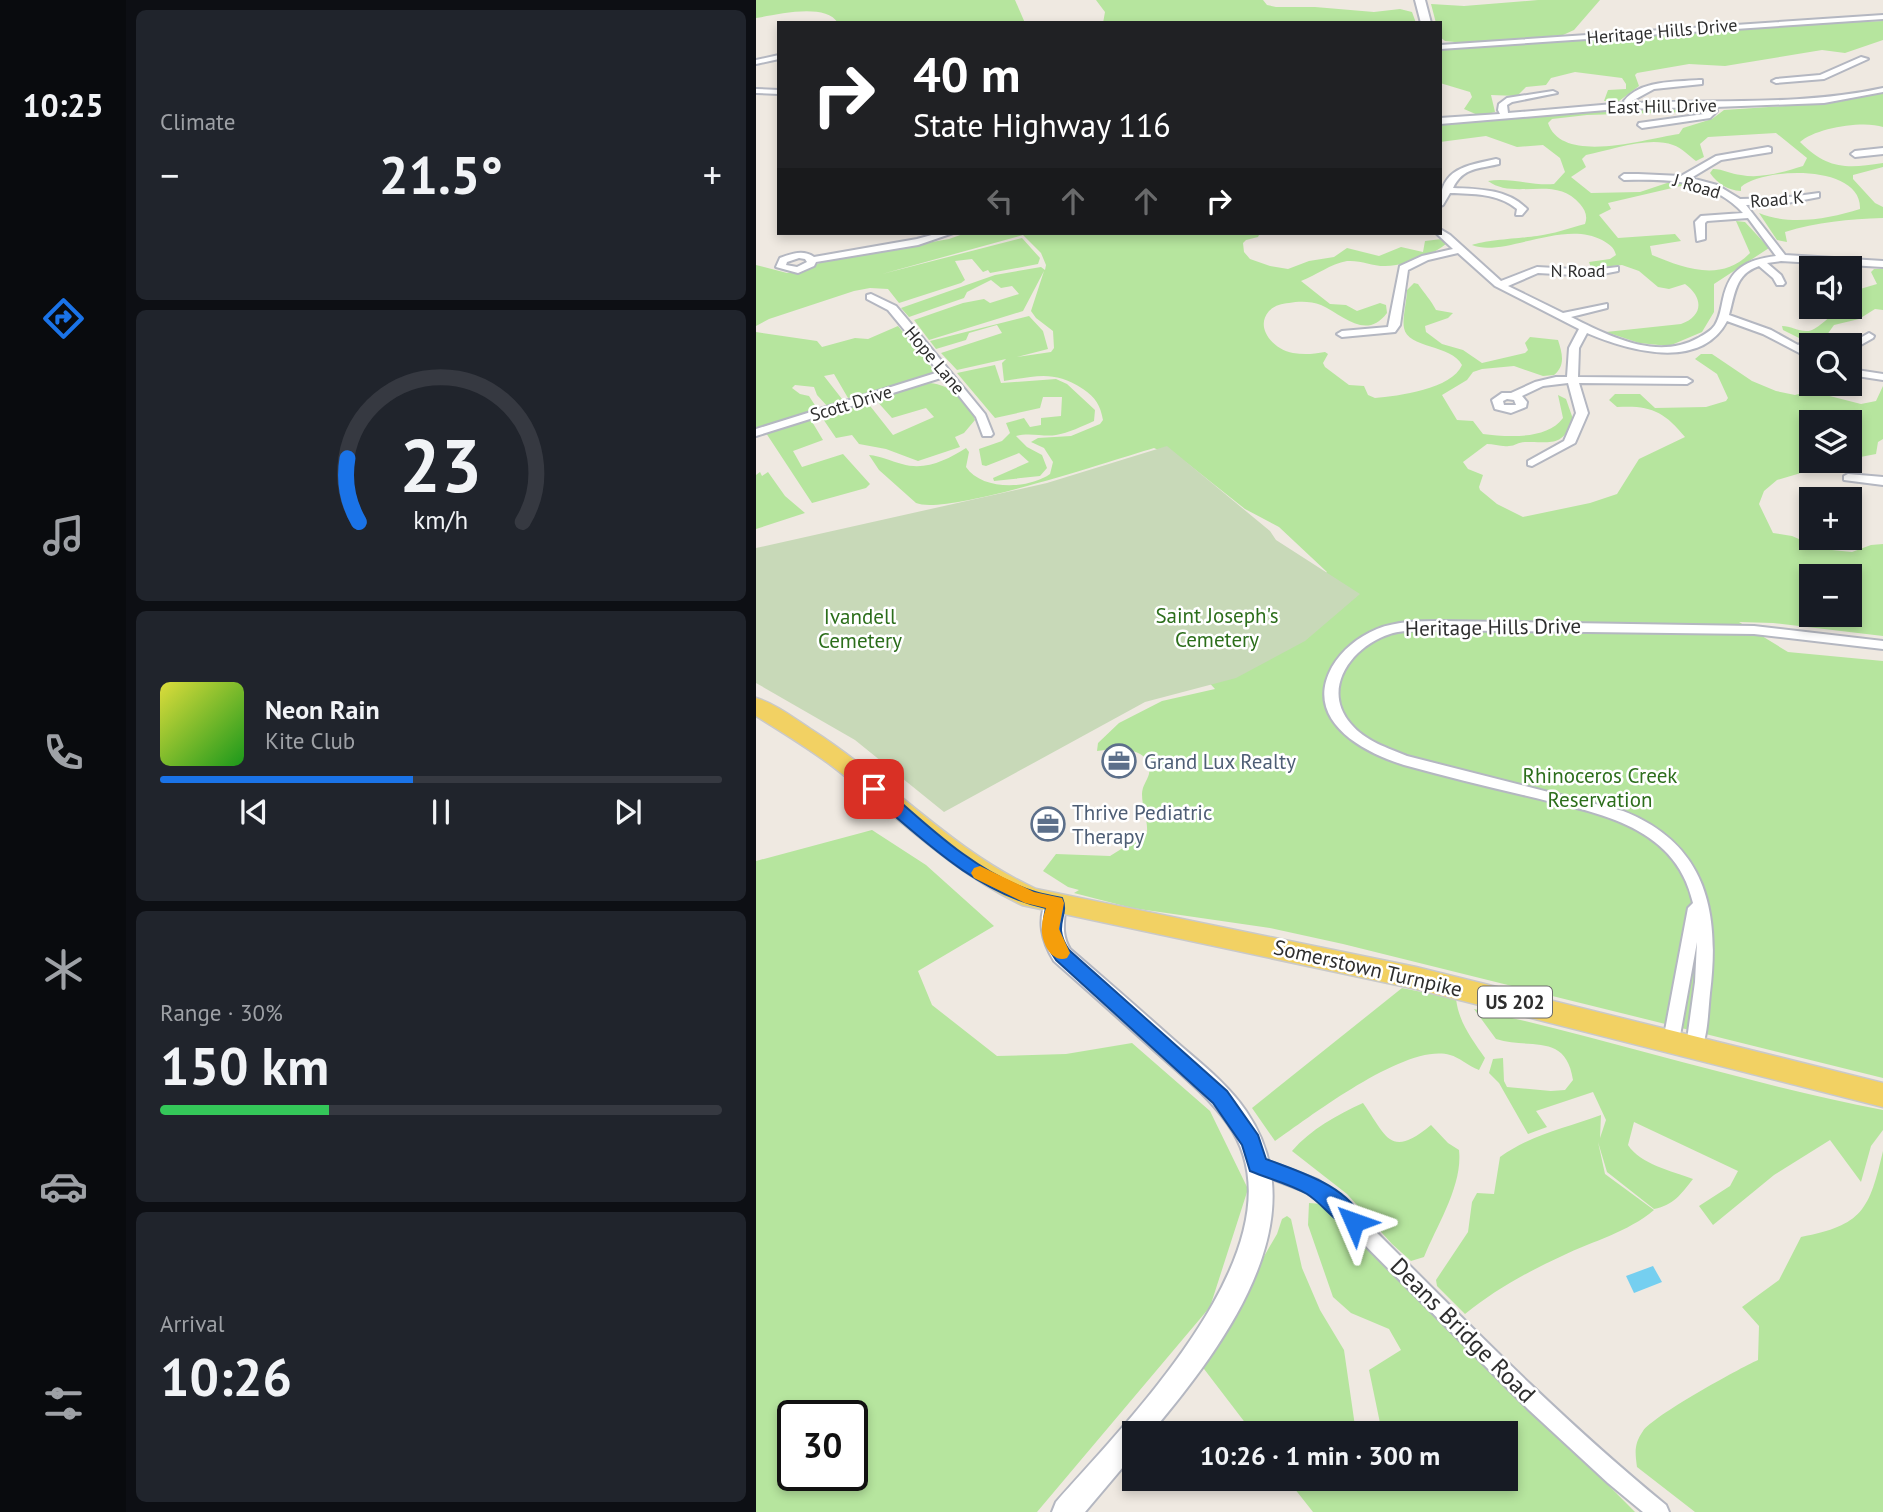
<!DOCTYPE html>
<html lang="en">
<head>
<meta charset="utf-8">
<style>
	:root { --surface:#171b24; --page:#20242c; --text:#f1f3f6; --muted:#9ea1a6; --line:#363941; --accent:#1a73e8 }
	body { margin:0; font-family:"PT Sans",sans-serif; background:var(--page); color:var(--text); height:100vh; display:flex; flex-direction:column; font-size:26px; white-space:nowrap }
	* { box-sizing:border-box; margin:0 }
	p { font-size:23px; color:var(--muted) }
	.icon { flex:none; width:38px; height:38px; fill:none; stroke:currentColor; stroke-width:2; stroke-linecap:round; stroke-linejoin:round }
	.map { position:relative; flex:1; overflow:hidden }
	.details { display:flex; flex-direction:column; gap:10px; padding:10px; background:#0d0f14; width:630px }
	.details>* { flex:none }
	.banner { position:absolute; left:21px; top:21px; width:665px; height:214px; border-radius:0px; box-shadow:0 4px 10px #0003; background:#202124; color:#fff; overflow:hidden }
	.buttons { position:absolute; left:1043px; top:256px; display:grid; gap:14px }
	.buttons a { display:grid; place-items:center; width:63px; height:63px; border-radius:0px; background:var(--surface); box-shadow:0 4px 10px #0003; font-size:35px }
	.speed { position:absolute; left:21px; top:1400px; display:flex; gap:14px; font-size:35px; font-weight:700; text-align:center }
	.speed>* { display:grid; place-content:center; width:91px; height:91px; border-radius:50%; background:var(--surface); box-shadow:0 4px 10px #0003; line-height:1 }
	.speed .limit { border:4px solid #111; border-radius:10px; background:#fff; color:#111 }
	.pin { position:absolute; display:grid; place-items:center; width:60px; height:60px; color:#fff; margin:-30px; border-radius:14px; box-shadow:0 4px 10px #0006 }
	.me { position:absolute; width:77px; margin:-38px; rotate:313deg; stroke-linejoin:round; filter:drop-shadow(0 0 5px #0008) }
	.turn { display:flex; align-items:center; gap:24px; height:147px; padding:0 21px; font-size:32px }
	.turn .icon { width:91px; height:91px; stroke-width:2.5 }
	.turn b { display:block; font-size:49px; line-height:60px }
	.lanes { display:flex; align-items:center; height:66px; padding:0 21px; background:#0003; justify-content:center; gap:35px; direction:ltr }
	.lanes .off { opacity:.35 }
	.big { font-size:52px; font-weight:800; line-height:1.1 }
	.details .card { flex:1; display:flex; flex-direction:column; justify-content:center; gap:10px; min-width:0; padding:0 24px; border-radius:10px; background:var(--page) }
	.details .dial { align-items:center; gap:0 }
	.dial svg { height:182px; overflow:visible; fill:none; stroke:var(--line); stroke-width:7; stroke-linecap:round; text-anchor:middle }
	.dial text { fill:var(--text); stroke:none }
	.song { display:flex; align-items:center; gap:21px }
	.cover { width:84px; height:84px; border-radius:10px; background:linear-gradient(135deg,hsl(60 70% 55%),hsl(120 70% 35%)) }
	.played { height:7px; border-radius:4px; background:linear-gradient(90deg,var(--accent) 45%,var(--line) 45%) }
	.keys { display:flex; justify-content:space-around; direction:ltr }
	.heat { display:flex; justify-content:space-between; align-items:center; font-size:38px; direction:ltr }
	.charge { height:10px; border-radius:5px; background:linear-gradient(90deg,#34c759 30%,var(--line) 0) }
	.trip { position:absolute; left:366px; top:1421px; width:396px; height:70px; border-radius:0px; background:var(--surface); box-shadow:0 4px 10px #0003; font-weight:800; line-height:70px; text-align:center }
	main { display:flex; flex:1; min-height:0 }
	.tabs { display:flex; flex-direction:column; width:126px; justify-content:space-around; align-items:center; background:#090b0e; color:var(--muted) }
	.tabs .icon { width:49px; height:49px }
	.tabs .current { color:var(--accent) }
	.tabs b { font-size:32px; color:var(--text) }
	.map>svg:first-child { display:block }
	.green { fill:#b6e59e; fill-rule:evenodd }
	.cemetery { fill:#c8d9b8 }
	.water { fill:#75cff0 }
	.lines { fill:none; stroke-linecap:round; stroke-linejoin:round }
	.street-casing { stroke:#b4b7c1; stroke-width:4 }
	.secondary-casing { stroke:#b4b7c1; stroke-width:4 }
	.primary-casing { stroke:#c9c9c9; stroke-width:3 }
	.street { fill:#fff; fill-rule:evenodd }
	.secondary { fill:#fff; fill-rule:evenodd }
	.primary { fill:#f2d163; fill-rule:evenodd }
	.route { fill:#1a73e8; stroke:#114b97; stroke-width:2 }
	.slow { fill:#f59e0b }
	.labels { text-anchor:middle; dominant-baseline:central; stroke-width:5; stroke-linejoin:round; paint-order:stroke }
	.far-street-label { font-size:18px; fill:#2e2e2e; stroke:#fff }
	.shield { fill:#fff; stroke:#6d6d6d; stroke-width:2 }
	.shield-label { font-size:19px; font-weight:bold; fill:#2e2e2e }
	.park-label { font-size:21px; fill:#2c6e1b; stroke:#fff }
	.street-label { font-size:21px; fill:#2e2e2e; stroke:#fff }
	.service-label { font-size:21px; fill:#4e5e75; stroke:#fff; text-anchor:start }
	.near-street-label { font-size:24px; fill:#2e2e2e; stroke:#fff }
</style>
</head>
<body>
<main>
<nav class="tabs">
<b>10:25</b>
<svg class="icon current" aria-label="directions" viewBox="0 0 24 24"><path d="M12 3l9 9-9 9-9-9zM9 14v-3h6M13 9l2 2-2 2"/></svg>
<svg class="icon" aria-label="music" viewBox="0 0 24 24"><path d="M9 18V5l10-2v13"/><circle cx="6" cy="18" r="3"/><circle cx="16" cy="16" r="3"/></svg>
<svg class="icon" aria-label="phone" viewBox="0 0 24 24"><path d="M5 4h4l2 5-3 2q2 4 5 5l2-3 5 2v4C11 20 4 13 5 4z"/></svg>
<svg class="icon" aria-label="climate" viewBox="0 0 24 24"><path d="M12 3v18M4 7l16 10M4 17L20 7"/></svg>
<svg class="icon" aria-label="car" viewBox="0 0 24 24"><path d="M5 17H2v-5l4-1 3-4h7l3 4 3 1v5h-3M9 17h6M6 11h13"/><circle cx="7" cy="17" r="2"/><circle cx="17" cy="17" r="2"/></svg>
<svg class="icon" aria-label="filters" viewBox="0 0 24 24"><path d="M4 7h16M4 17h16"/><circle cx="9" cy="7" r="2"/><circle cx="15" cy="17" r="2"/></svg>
</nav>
<section class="details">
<div class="card"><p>Climate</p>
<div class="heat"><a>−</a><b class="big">21.5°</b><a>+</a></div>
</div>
<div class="card dial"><svg viewBox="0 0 100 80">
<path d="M14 69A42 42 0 1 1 86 69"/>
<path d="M14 69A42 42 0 0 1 9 41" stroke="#1a73e8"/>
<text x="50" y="56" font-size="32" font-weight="700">23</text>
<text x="50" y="72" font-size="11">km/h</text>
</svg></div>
<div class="card">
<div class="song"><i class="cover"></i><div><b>Neon Rain</b><p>Kite Club</p></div></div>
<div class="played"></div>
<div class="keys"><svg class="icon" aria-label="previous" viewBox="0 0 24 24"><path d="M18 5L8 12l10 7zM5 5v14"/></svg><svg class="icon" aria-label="pause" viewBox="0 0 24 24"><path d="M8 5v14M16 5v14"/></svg><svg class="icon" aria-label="next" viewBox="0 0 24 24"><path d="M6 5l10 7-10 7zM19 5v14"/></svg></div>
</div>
<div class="card"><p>Range · 30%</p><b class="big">150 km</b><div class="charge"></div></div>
<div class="card"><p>Arrival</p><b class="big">10:26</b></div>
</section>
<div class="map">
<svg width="1127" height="1512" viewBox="0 0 1127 1512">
	<rect width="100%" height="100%" fill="#efe9e1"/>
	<path class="green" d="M0 0H259L269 23H82C69 2 20 15 0 18Z
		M340 0H507L511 5 520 7H559L618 12 644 9 656 12 660 23H347L349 12Z
		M782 0H844L818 30 807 35 708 43 689 41 684 37V23H680L675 4 708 6Z
		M1127 21V40L1089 53 1066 50 969 66 933 64 881 73 879 75 883 86 863 101H848L852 90 870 89V84L866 78 819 72 795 78 790 85 770 87 761 96 735 95 739 112 724 116 708 109 716 97 714 92 684 83V50L985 27Z
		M1127 93V127C1108 120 1059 128 1044 142 1071 169 1090 169 1127 163V167L1097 175V179L1119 203 1127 207V218C1093 219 1061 222 1029 232L1031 242 1021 240 1003 213C1034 226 1072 219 1104 209 1106 164 1008 167 985 187V191C971 190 962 184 954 173L957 169C967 169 975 174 985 175 1005 179 1028 172 1047 166L1051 158 1020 133 952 137 944 144 948 157 940 161C933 156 926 148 917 145 892 136 856 150 830 155L826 159 830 167 815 177 835 193 884 192 914 182 929 185 852 203 855 209 843 215 862 238 919 234 925 241 894 246 896 255C928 268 965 283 994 253L980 221 989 222 1013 248 958 284V312L946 332 913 346 883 343 850 332 925 324C947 316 948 298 929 284L913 289 902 287 883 271 866 265 835 268 833 262 854 259 860 255C858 247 853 244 846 240 807 219 747 258 716 245 728 240 766 238 781 236 797 234 814 228 829 224 832 216 829 210 824 204 800 174 759 201 732 181 753 177 776 186 798 184L809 172 804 158 787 145 761 147 730 136 684 142V125L861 110 937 109 932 112 831 115 796 119 792 123C806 166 892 138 923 134L927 128 956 119 968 110 1076 103Z
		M210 233H504L502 237 490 240 487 243 488 252 494 259 514 266 532 269 553 261 578 257 591 248 623 256 645 247 667 252 669 241 686 239 690 244C675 256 649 266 629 266 615 266 605 260 591 261 574 264 561 275 545 281L574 304 590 305 601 311 624 303 630 305 631 313C610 341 587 315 565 305 555 301 543 301 533 303 525 304 519 305 513 311 498 328 518 350 537 353 548 355 558 354 569 352L572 354 567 363 569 367 593 385 608 386 612 395 619 398C642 396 696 389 706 365 696 345 651 348 648 328 646 319 651 300 651 290L658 283 662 284C668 293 675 300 680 310L697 313 692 318 669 326 670 332 686 344 707 350 726 363 769 353 772 350 769 343 774 337 802 340C806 353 810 365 798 375L787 376 758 366 726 369 717 372 711 380 686 395 701 420 717 421 727 434C751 437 791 440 807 418L802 395 810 399 817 419C806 449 794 441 769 442 762 442 759 446 753 446 745 447 738 444 731 444L707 462 712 469 727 475 723 487 724 490 741 504 767 517 834 503 861 494 883 459 929 437C908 411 894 405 861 407L853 400 859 394H884L899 408 950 407 970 401 972 398 961 374 939 359 945 354H956L996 381 1020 391 1039 395 1054 391 1105 404 1120 401 1127 386V439L1122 442 1120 454 1094 459V422H1055V460H1089L1021 480 1008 491 1003 504 1017 533 1036 536 1066 549 1096 552 1115 545 1127 544V636L1017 623 983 622 1032 652 1127 661V1078L587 944 514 928 376 908 318 893 323 890 312 887 287 871 300 854 354 856 391 833C392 819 386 808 386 794 386 786 391 781 393 774 397 745 358 748 341 751L342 743 363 723 406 701 459 689 448 677 571 572 523 527 489 509 431 463 398 448C357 460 191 516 160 503L123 470 113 455C125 456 134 461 146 464 169 471 191 460 210 448L213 452 210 467C226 491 273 489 294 474L297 462 288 448 275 442 282 438 315 436 344 424 347 420C344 405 340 398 327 389 298 370 281 376 248 381L246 363 250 359 201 370 185 353 246 333 241 325 213 333 210 340 180 349 174 341 273 316 287 331 292 349 261 357 295 352 298 348 297 331 280 318 275 311 288 271 267 311 173 340 158 320 207 303 228 299 234 303 263 294 256 286 245 288 235 280 211 292 208 298 153 317 145 308 239 275 285 267 289 270 290 265 285 253 267 235 126 274 266 238 284 258 282 264 234 273 232 270 227 272 216 259 199 261 209 280 205 283 143 303 132 289 114 288 98 291 13 319 0 326V265L31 273 44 271 69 261 193 239ZM1055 576H1094V614H1055Z
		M1118 269H1127V310L1119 309 1103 319 1078 325 1068 339 1072 345 1047 340 1027 330 1026 326C1034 326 1042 331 1050 331 1060 332 1072 317 1080 312L1081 306H1094V292L1121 284 1115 272Z
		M142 326 177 369 176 374 92 398 78 374 68 376 86 399 72 407 61 395 58 387 39 385 36 388 44 394 53 396 62 410 0 429V332L61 341 66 347 99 338 112 339Z
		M239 365 245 383 300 379 311 384 339 410 338 421C327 426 312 433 300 435 287 437 274 432 260 436L271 447 286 455 291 468 284 476 238 481 237 478 273 462 263 453 230 466 226 465 223 449 246 441 254 433 250 423 268 418 274 427 285 425V418L305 416 306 397H287L284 408 239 418 201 373Z
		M174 383C194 385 214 400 219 420L208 433 199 437 204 447 162 461 130 449 103 444 96 435 80 438 65 416 111 402 137 435 178 417 170 408 136 418 119 399Z
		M55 420 67 440 37 451 46 467 87 454 114 484 110 488 56 503 10 433Z
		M4 472 6 476 12 472 29 496 49 513 0 529V475Z
		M116 830 170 865 238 926 162 971 176 1005 241 1056 310 1054 376 1043 454 1111 492 1189 454 1307 281 1512H0V861ZM37 1416H96V1475H37Z
		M646 988 700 999C703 1023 716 1039 729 1058L723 1070C712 1066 703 1057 694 1055 651 1042 555 1116 519 1141L496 1108Z
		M718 1009C855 1040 989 1083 1127 1110V1130L1115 1146 1105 1182 1074 1140 1018 1175 957 1225 943 1206 974 1186 982 1171 878 1122 872 1145C884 1164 916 1171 937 1179 925 1194 918 1205 898 1209L851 1172 842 1142 849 1174 898 1210C872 1232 837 1241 806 1256 771 1272 739 1290 709 1314L681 1286 680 1280 712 1232 716 1202 721 1193 738 1194 744 1157C776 1134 810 1128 845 1115L844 1138 850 1120 837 1092 780 1111 791 1127 772 1134 743 1083 733 1073 737 1059 747 1058 748 1081 751 1087 795 1091 809 1090 817 1080C810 1032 774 1050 740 1039Z
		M607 1103C631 1137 634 1159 675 1125L692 1143 703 1150C707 1185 681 1225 668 1257L655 1261 636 1244 591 1194 536 1151C555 1129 581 1115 607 1103Z
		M1127 1151V1512H939L881 1467C879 1452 878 1444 887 1431 897 1416 982 1369 1002 1360L1003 1326 986 1307 1023 1280 1045 1237C1107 1225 1113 1210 1127 1151Z
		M553 1203 566 1204 746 1378 879 1512H557L531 1479H749V1433H620L624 1423 613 1370 645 1350 633 1329 595 1313 577 1297 552 1225Z
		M531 1216 535 1219 546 1268 564 1310 588 1350 600 1433H497L445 1365 521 1234 526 1219Z"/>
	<path class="cemetery" d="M411 446 514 531 520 540 604 594 549 641 480 678 389 702 188 812 99 740 0 683V548L291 483Z"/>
	<path class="water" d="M897 1266 906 1282 878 1293 870 1276Z"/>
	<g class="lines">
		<defs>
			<path id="street" d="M1127 15V19L684 49V45Z
				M23 55V59L0 64V60Z
				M1105 57 1112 59 1068 79 1020 83 1016 81 1020 79 1064 75Z
				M943 80H946V84L898 89 876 101 878 103C962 99 1044 106 1127 88V92L1068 103 959 107 961 111 954 118 886 128 882 125 883 123 948 114 953 110 951 107 862 109 684 124V118L744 114 742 110 743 104 751 98 797 91 801 93 756 102 751 105 752 113 869 103 868 101C884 80 919 82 943 80Z
				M0 89 23 90V94L0 93Z
				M1012 147 1015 148V152L965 160 935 178 961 185 984 199 1026 198 1063 193V197L1026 204 990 205 1029 255 1127 261V267L1025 261 1011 263 1025 275 1029 283 1027 285H1021L1017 278 1003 266C979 274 979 294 973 315L1015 330 1042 345 1055 338H1063V342L1050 349 1055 352V359L1007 334 971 321C944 372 871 350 831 333L823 348 822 377 931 378 936 381 931 384 823 383 832 413 819 443 776 466 772 465V461L808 441 820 413 812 383 787 386 766 396 771 402 770 407 755 413 739 409 736 400 746 393H755L779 382 800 377H811L813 348 823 329 739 286 702 253 672 260 652 270 644 325 639 332 586 337 581 334 586 331 632 327 644 266 666 256 697 249 680 233H684V229L694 235 745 281 781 267 836 270 862 267V271L836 276 782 273 752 286 807 313 851 304V308L815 317C853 336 901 361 942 338 949 334 955 331 959 325 964 317 965 308 967 299 974 268 990 260 1020 256L992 218 951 221 949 223V239L941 241 939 222 945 216 987 213C956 179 911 179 868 180L864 177 868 174H882L925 176 960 156ZM751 399 758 400 760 405H748L747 401Z
				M1127 148V154L1099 157 1095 154 1099 151Z
				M740 159 743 160V164C723 169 707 167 697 188 723 189 752 189 771 209L766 215H760L761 209C742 193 717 194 694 193L687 205 684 206C684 168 710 166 740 159Z
				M183 233H197L162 245 60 262 58 266 42 273 20 267 24 258C35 254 47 249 58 257L161 239ZM43 258 49 259 51 262 41 267 30 265 31 262Z
				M115 294 140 306 151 319 229 414 237 434 235 436H227L220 417 188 377 0 436V429L183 372 132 310 111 299V295Z
				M1113 333 1118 336 1117 338 1094 351 1092 345Z
				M1094 369 1127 374V380L1094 375Z
				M1092 474 1127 477V485L1088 480V476Z
				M685 621 998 626 1127 641V649L998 634 661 630C652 631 642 631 634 634 596 646 564 689 595 724 609 741 632 748 651 756L867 811C951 844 964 912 954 993 952 1012 952 1036 944 1052L938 1054 932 1052 930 1047 939 982 941 942 923 1041 921 1046 915 1048 909 1046 907 1041 932 908 937 903C919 822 835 812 767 795 728 786 688 776 648 765 606 752 547 720 576 667 586 650 602 637 621 629 641 621 663 621 685 621Z
				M502 1157 562 1180 585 1197C691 1302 795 1411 910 1505L913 1512H887L852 1483 773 1410 573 1209 550 1192 496 1171 493 1165 496 1159Z"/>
			<path id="secondary" d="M659 0H669L675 23H665Z
				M299 895 306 897C314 911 301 928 314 949 349 979 383 1009 418 1040 443 1062 471 1083 490 1111 565 1220 465 1349 395 1433H378V1454L329 1512H296L300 1502C372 1420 554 1240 472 1124 453 1097 426 1075 401 1053 367 1022 333 992 298 961 286 941 280 920 292 897Z"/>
			<path id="primary" d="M0 698C20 704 39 719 56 730 134 780 195 850 280 889L660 967 1127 1083V1107L660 989 266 905C193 870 140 815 76 766 52 748 26 732 0 716Z"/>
		</defs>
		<use href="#street" class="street-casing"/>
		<use href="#secondary" class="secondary-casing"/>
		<use href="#primary" class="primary-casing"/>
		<use href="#street" class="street"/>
		<use href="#secondary" class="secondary"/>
		<use href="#primary" class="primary"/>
	</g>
	<path class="route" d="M118 782 124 784C170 824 219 873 279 892 288 895 297 896 306 898 314 917 295 924 313 950L471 1091 502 1135 510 1159C543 1172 592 1185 608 1222L605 1229 598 1231C580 1224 567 1204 551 1194 534 1184 513 1179 494 1171L486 1145 457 1103 300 960C287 941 285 930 290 908 220 893 165 838 112 793L110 789 112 784Z"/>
	<path class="slow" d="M224 866 278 892 306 898 308 903 303 929 314 953 311 958C295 964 284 940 286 926 286 920 288 914 290 908L269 903 218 878 215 873 218 868Z"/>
	<defs>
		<symbol id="office-ring" viewBox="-11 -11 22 22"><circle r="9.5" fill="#fff" stroke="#5c6f8a" stroke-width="1.5"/><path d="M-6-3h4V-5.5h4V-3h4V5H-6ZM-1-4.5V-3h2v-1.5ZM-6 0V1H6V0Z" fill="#5c6f8a"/></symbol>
	</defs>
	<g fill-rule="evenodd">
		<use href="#office-ring" x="344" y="742" width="38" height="38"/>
		<use href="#office-ring" x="273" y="805" width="38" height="38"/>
	</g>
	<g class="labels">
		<g class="far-street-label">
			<text transform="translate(906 31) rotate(-5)">Heritage Hills Drive</text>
			<text transform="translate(906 106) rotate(-1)">East Hill Drive</text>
			<text transform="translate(941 186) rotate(16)">J Road</text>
			<text transform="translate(1021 199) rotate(-5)">Road K</text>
			<text x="822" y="270">N Road</text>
			<text transform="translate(179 360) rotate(50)">Hope Lane</text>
			<text transform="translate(95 403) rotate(-17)">Scott Drive</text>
		</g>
		<rect class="shield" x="722" y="986.5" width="74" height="31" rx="5"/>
		<g class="shield-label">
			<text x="759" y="1002">US 202</text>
		</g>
		<g class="park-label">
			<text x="461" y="615">Saint Joseph's<tspan x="461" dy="24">Cemetery</tspan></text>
			<text x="104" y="616">Ivandell<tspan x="104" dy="24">Cemetery</tspan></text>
			<text x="844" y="775">Rhinoceros Creek<tspan x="844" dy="24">Reservation</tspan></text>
		</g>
		<g class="street-label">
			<text transform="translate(737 627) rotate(-1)">Heritage Hills Drive</text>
			<text transform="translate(612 968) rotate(13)">Somerstown Turnpike</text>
		</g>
		<g class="service-label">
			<text x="388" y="761">Grand Lux Realty</text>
			<text x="316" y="812">Thrive Pediatric<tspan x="316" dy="24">Therapy</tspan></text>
		</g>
		<g class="near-street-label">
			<text transform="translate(707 1330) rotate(45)">Deans Bridge Road</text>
		</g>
	</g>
</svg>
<div class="buttons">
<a><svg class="icon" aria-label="sound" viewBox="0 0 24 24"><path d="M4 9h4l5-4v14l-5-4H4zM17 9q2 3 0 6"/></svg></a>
<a><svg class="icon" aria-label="search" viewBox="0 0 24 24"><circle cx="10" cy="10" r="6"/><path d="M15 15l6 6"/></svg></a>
<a><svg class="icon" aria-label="layers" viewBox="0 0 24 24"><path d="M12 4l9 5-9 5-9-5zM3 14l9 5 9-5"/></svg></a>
<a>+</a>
<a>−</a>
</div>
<div class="speed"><div class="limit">30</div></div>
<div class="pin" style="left:118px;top:789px;background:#d93025"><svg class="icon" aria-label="arrive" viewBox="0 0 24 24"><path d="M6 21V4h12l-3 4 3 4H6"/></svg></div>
<svg class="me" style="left:598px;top:1222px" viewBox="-20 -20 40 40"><path d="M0-17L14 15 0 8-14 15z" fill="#1a73e8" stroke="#fff" stroke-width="4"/></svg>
<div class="trip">10:26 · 1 min · 300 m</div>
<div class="banner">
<div class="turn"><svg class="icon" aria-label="right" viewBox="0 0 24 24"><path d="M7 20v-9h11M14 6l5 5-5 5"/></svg><div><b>40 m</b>State Highway 116</div></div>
<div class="lanes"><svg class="icon off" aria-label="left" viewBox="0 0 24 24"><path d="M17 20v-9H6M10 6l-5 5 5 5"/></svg><svg class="icon off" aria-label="ahead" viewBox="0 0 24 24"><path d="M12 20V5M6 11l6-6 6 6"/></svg><svg class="icon off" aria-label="ahead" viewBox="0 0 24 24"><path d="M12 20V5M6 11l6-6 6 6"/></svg><svg class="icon" aria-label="right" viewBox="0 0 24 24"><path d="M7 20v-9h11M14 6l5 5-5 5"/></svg></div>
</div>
</div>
</main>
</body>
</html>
